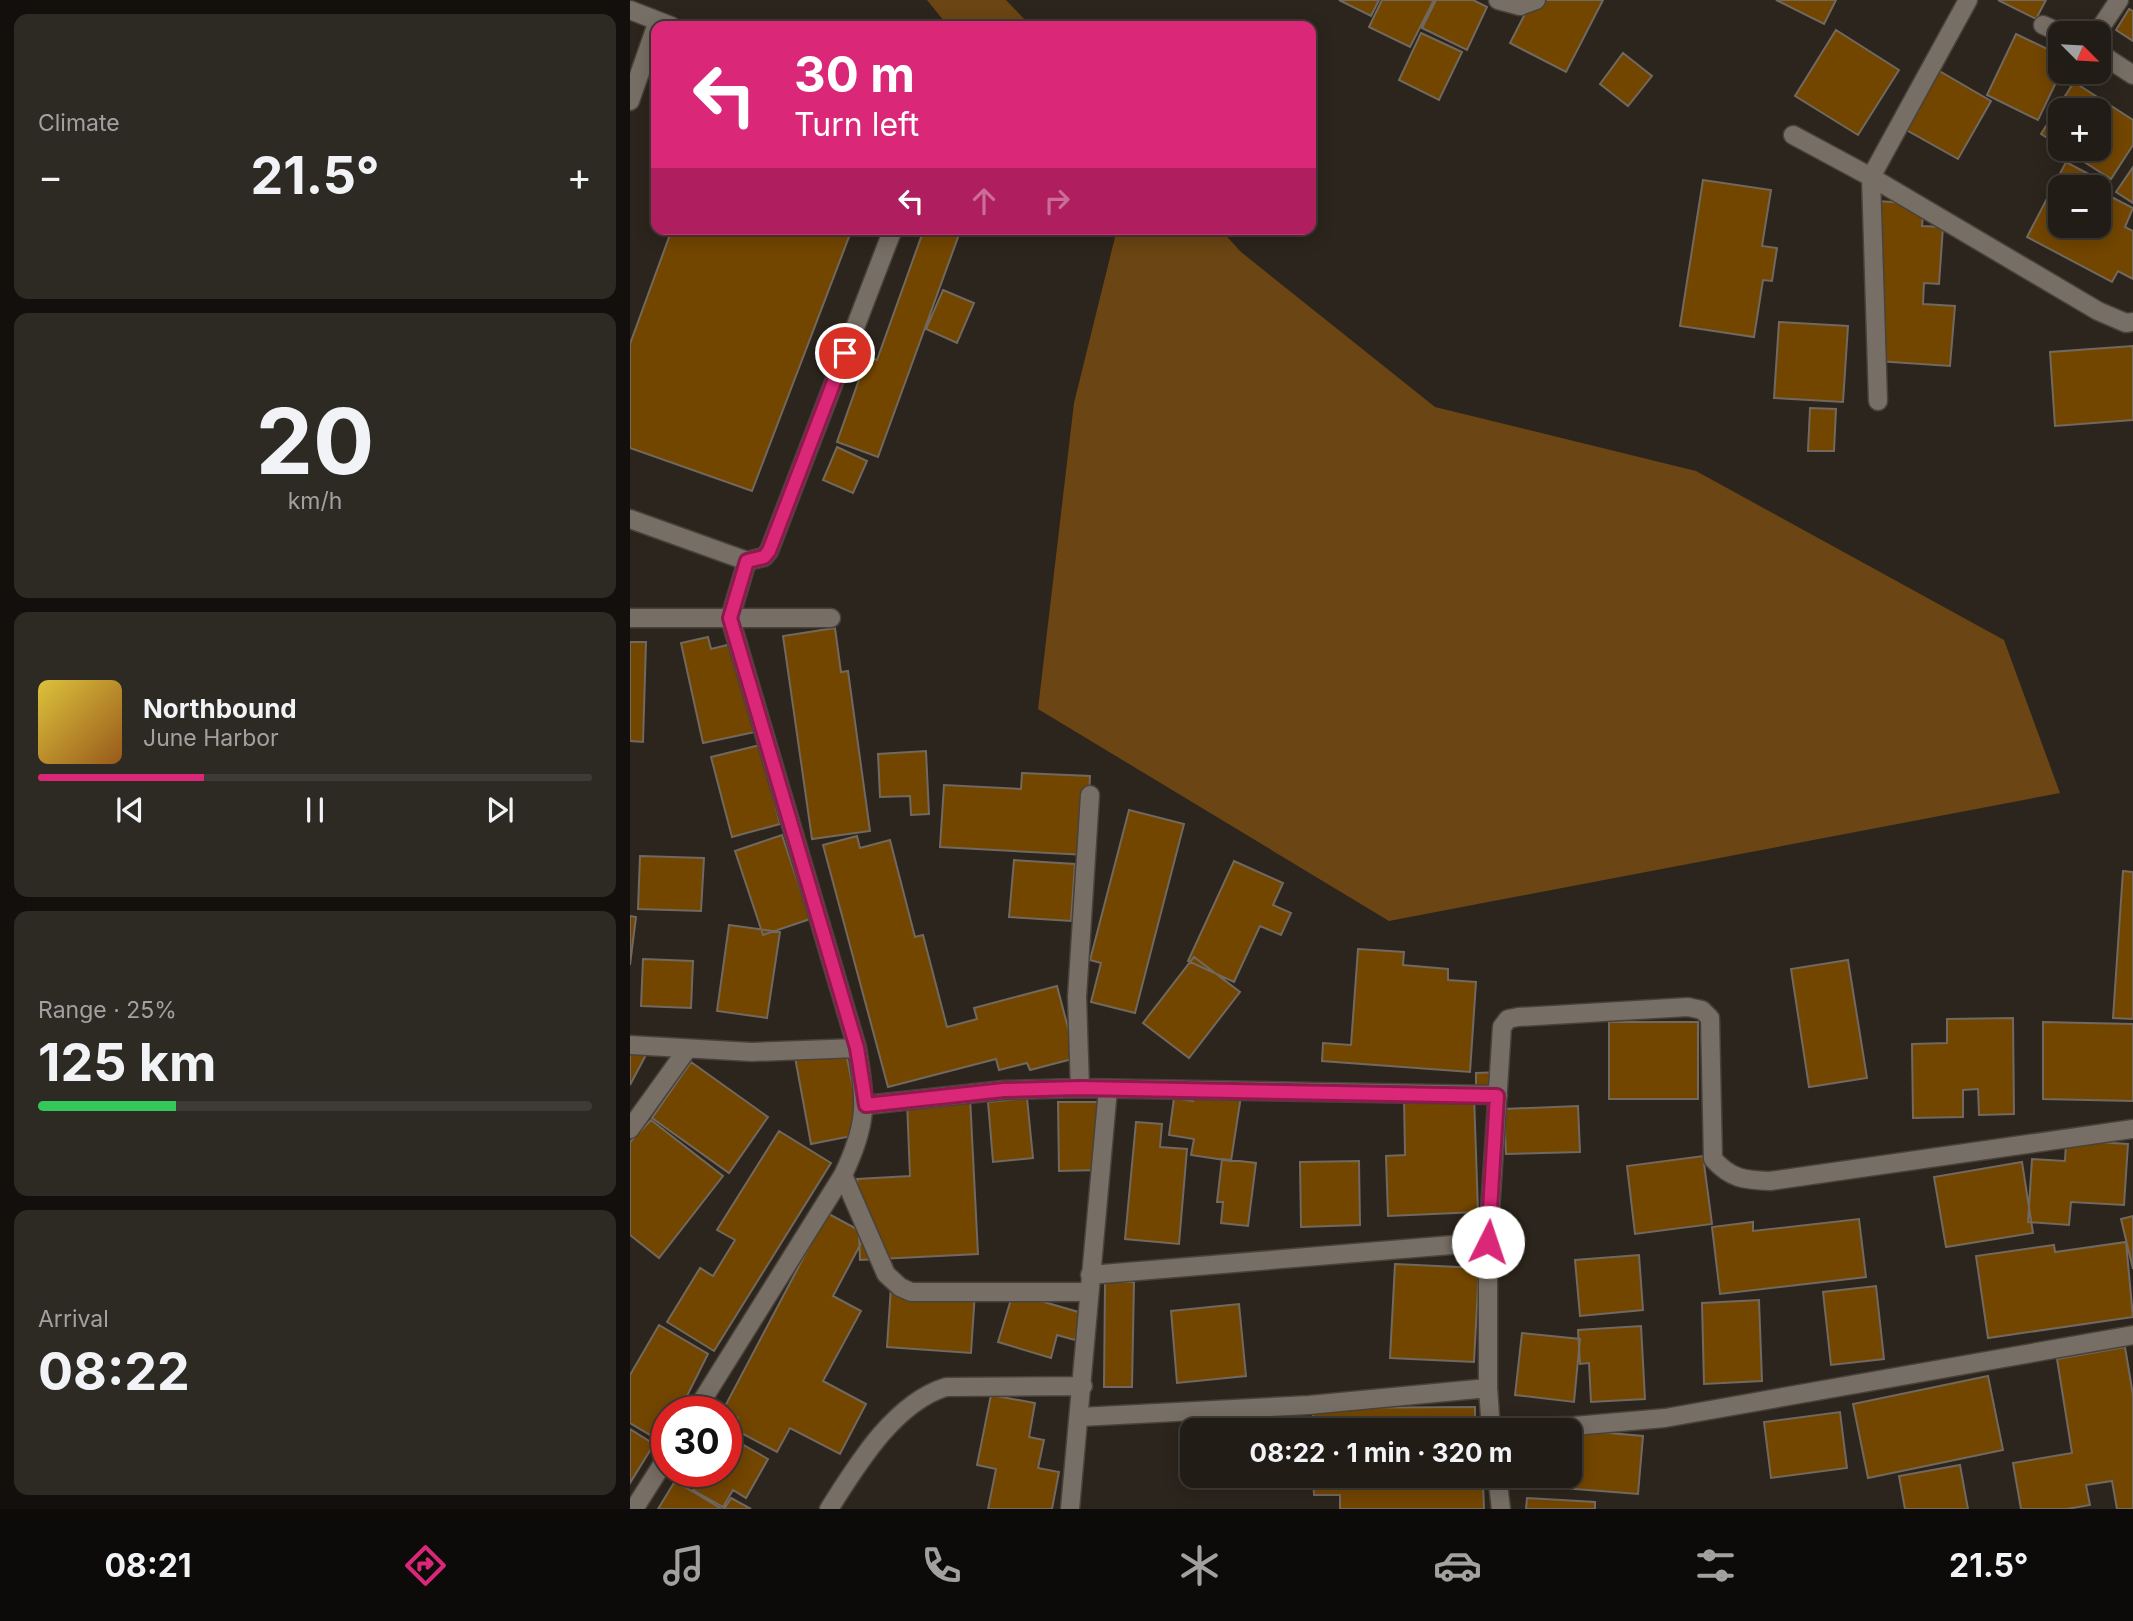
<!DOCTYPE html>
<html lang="en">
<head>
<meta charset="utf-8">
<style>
	:root { --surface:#211c16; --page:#2d2923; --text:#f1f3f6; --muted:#a2a1a1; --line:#3e3a35; --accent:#db2777 }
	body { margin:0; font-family:Inter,sans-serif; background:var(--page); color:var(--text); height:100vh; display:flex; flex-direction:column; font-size:26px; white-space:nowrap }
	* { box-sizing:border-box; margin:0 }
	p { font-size:23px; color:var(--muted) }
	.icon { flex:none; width:38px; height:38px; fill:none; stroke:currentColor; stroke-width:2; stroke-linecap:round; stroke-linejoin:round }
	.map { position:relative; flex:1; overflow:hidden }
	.side { display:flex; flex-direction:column; gap:14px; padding:14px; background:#120f0c; width:630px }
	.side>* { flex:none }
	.hud { position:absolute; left:21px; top:21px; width:665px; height:214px; border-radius:14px; box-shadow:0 4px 18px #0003,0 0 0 2px var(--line); background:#db2777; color:#fff; overflow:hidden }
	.needle { width:46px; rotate:114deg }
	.tools { position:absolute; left:1418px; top:21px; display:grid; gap:14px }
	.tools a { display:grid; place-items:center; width:63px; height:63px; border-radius:14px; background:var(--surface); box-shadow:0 4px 18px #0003,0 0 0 2px var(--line); font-size:35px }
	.speed { position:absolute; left:21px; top:1396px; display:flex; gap:14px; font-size:35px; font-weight:700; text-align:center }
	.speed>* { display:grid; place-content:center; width:91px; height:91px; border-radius:50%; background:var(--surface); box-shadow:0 4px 18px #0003,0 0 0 2px var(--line); line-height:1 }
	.speed .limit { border:10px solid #d22; background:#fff; color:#111 }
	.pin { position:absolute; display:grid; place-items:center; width:60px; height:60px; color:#fff; margin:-30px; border:4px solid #fff; border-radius:50%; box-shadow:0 2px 7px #0007 }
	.me { position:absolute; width:77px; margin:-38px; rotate:4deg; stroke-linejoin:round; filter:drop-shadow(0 0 5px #0008) }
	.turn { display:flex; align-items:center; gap:24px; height:147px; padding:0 28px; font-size:32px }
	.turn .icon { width:91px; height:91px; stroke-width:2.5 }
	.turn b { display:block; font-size:49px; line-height:60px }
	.lanes { display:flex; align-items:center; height:66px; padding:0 28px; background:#0003; justify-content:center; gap:35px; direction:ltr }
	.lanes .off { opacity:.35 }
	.big { font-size:52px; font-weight:700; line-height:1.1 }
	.side .tile { flex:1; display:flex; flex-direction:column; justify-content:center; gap:10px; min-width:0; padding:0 24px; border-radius:14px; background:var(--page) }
	.side .dial { align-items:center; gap:0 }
	.dial b { font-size:91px; line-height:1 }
	.song { display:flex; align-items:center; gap:21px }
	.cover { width:84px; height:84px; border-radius:10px; background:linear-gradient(135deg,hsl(50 70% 55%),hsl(30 70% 35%)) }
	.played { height:7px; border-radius:4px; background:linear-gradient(90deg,var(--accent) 30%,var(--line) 30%) }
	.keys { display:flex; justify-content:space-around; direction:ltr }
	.heat { display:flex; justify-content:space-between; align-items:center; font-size:38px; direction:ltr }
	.charge { height:10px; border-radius:5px; background:linear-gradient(90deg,#34c759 25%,var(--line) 0) }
	.trip { position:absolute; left:550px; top:1418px; width:402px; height:70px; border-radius:14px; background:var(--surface); box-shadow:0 4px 18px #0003,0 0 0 2px var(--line); font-weight:700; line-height:70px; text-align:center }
	.tab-bar { display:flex; height:112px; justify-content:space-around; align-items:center; background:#0d0b09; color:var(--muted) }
	.tab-bar .icon { width:49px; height:49px }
	.tab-bar .on { color:var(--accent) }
	.tab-bar b { font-size:32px; color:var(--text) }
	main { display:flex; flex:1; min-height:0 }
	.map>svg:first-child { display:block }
	.green { fill:#6b4513 }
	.building { fill:#734600; stroke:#71685f; stroke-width:2 }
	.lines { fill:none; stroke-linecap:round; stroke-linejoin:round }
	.lane-casing { stroke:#48423b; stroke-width:21 }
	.street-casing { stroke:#48423b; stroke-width:21 }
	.lane { stroke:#776e65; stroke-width:18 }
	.street { stroke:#776e65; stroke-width:18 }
	.route-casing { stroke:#8e194d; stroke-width:18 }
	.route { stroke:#db2777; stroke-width:12 }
</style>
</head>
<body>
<main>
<section class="side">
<div class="tile"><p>Climate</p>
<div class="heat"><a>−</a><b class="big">21.5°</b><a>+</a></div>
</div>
<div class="tile dial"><b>20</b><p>km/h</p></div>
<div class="tile">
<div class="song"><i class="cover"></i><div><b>Northbound</b><p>June Harbor</p></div></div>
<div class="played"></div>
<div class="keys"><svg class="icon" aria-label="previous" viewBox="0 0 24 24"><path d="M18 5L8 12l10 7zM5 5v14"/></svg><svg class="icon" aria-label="pause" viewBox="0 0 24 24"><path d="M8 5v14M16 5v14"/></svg><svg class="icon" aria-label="next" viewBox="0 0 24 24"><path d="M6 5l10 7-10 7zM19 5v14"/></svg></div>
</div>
<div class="tile"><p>Range · 25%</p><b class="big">125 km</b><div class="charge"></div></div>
<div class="tile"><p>Arrival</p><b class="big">08:22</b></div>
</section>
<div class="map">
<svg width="1503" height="1509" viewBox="0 0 1503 1509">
	<rect width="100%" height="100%" fill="#2c251d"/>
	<path class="green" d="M297 0H376L401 26H318Z
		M487 229H590L611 252 805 407 1066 471 1374 640 1430 793 759 921 408 709 444 403Z"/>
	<path class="building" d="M709 0H749L741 16Z
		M752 0H804L780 47 739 27Z
		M806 0H843L857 7 837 50 792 28Z
		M902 0H973L936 72 880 43Z
		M1146 0H1206L1194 24Z
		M1368 0H1416L1406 19Z
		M1499 9 1503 11V41L1486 30Z
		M1206 30 1269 70 1228 135 1165 96Z
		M791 33 832 52 809 100 769 80Z
		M1386 34 1430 55 1431 72 1408 120 1357 95Z
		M993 53 1022 76 998 106 970 84Z
		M1306 69 1361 101 1328 159 1273 128Z
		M1444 82 1503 120V145L1481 179 1434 149H1468V110H1430V146L1411 134Z
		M1436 162 1468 179 1464 187H1430V226H1468V190L1503 208 1495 227 1503 231V279L1488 271 1482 282 1397 237Z
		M1503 167V203L1486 192Z
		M1073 180 1141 190 1132 246 1147 248 1142 281 1133 280 1124 337 1050 326Z
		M1247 201 1294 204 1292 226 1313 227 1309 284 1294 283 1293 304 1325 306 1320 366 1247 361 1253 273 1242 272Z
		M42 229H222L122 491 0 448V344Z
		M294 229H331L248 457 207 442 237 357 247 360Z
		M313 290 344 303 327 343 296 329Z
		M1149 322 1218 326 1213 402 1144 398Z
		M1503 346V420L1425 426 1420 352Z
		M1180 408 1206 409 1204 451H1178Z
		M207 447 237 461 223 493 193 480Z
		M205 628 211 672 218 671 240 831 182 839 153 636Z
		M78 637 81 649 105 643 125 732 73 743 51 643Z
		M0 642H16L13 742 0 741Z
		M130 745 150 824 102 837 81 757Z
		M296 751 299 814 281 815 280 796 250 797 248 754Z
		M392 773 460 776 456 855 310 847 314 785 391 789Z
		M499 810 554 824 505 1013 461 1002 471 963 460 960Z
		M152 835 180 919 133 935 105 851Z
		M227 836 230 848 260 840 285 937 293 935 317 1027 347 1019 344 1008 427 986 446 1058 400 1070 397 1063 369 1070 366 1059 258 1087 193 845Z
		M10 856 74 858 71 911 8 909Z
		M384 860 445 864 441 921 379 917Z
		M604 861 653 883 643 905 661 913 651 935 630 926 604 982 558 961Z
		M1493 871 1503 872V1019L1483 1018Z
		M0 916 6 917 0 965Z
		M99 925 150 932 137 1018 87 1011Z
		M728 949 774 952 773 965 818 969V980L846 982 840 1072 692 1061 693 1043 721 1045Z
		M564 957 610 992 559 1058 513 1023Z
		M13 959 63 961 61 1008 11 1006Z
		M1218 960 1237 1078 1179 1087 1161 969Z
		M1383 1018 1384 1114 1349 1115 1348 1089 1333 1090V1117L1283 1118 1282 1044 1317 1043V1019Z
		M979 1022H1068V1099H979Z
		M1413 1022 1503 1024V1101L1413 1099Z
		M214 1042 232 1134 181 1144 164 1052Z
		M0 1046 17 1053 0 1085Z
		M61 1062 138 1117 99 1173 22 1118Z
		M871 1072V1092H846V1073Z
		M565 1090 611 1096 601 1161 561 1155 564 1139 539 1135 544 1098 563 1101Z
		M844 1095 848 1212 758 1216 756 1156 775 1155 774 1098Z
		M340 1097 348 1254 230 1260 227 1179 280 1176 277 1101Z
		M397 1098 403 1158 363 1162 358 1102Z
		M428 1102H470V1170L429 1171Z
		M948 1106 950 1152 876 1154 874 1109Z
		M21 1120 93 1176 29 1258 0 1235V1142Z
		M506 1122 532 1124 530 1147 557 1149 549 1244 495 1239Z
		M149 1131 201 1163 84 1351 37 1322 70 1268 83 1276 105 1240 87 1230Z
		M1436 1140 1498 1144 1494 1205 1441 1202 1439 1225 1398 1222 1402 1159 1435 1161Z
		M1073 1156 1082 1224 1005 1234 997 1166Z
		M592 1159 626 1163 618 1226 591 1223 593 1202H587Z
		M729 1161 730 1225 671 1227 670 1162Z
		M1392 1162 1403 1233 1316 1247 1304 1177Z
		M197 1213 236 1234 203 1296 231 1311 193 1381 236 1404 210 1454 160 1428 147 1452 102 1428 108 1418 93 1410Z
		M1503 1216V1269L1491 1219Z
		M1229 1219 1236 1277 1090 1294 1082 1227 1123 1222V1231Z
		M1496 1242 1503 1317 1358 1338 1346 1256 1424 1245 1425 1252Z
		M1009 1255 1013 1310 950 1316 945 1260Z
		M765 1264 849 1268 844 1362 760 1358Z
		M475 1282H504L502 1387H474Z
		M261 1286 345 1292 341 1353 257 1347Z
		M1246 1286 1254 1359 1201 1365 1193 1292Z
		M383 1293 452 1313 445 1340 427 1335 421 1358 368 1342Z
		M1129 1300 1132 1381 1074 1384 1072 1303Z
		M609 1304 616 1376 547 1383 541 1311Z
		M29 1325 78 1354 49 1412H37V1433L32 1442 0 1423V1375Z
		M1011 1326 1015 1399 961 1402 959 1363 950 1364 948 1330Z
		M892 1333 950 1339 944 1402 885 1395Z
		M1495 1347 1503 1395V1509H1487L1482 1481 1456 1485 1460 1505 1437 1509H1391L1383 1463 1442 1453 1427 1359Z
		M1358 1376 1373 1450 1238 1478 1223 1404Z
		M361 1395 405 1403 399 1437 414 1440 408 1468 429 1472 422 1509H358L366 1469 347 1465Z
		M845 1407V1430H683V1408Z
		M1210 1412 1217 1468 1141 1478 1134 1422Z
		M911 1427 1013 1436 1008 1494 920 1487 921 1475H940V1430Z
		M0 1429 24 1444 0 1483Z
		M96 1435 138 1459 116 1498 103 1490 93 1507 63 1490 73 1472H96Z
		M1330 1465 1338 1509H1275L1269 1476Z
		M683 1475H846V1483H853L854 1509H710V1495H684Z
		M45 1481 92 1509H28Z
		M101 1498 121 1509H94Z
		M897 1498 965 1502V1509H896Z"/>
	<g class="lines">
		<defs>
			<path id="lane" d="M0 10 41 26
				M0 101 28 21
				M0 519 117 561 134 557 139 551 263 229"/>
			<path id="street" d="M868 0 890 6 906 0
				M1338 0 1241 177 1468 311 1496 323 1503 322
				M1413 25 1431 33
				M1467 33 1489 0
				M1468 52 1503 75
				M1163 135 1241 177 1248 401
				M0 618H201
				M0 1045 122 1052 227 1048
				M450 1088 447 997 460 795
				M236 1105 374 1090 450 1088 868 1095
				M0 1129 56 1051
				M213 1175 256 1274 270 1287 281 1292H459
				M858 1242V1388L861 1430
				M460 1275 858 1242 872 1027 878 1019 888 1017 1058 1007 1072 1010 1080 1018 1083 1159C1101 1179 1114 1180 1140 1181L1503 1129
				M65 1412 213 1175C238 1123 236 1103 227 1048L100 618 117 561
				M450 1417 679 1405 858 1388
				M861 1428 944 1426 1035 1418 1503 1335
				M867 1475 871 1509
				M4 1509 37 1457
				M199 1509C227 1465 264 1403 316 1387L453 1386
				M440 1509 478 1089"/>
		</defs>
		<use href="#lane" class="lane-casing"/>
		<use href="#street" class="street-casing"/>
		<use href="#lane" class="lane"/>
		<use href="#street" class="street"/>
	</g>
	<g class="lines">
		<defs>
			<path id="route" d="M215 353 139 551 134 557 117 561 100 618 227 1048 236 1105 374 1090 450 1088 867 1096 858 1242"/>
		</defs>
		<use href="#route" class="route-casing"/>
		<use href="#route" class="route"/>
	</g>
</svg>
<div class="tools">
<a><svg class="needle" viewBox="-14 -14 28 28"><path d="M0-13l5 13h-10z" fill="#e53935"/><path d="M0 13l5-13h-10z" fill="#a2a1a1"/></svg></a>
<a>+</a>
<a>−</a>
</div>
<div class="speed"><div class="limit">30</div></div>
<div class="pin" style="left:215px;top:353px;background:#d93025"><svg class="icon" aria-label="arrive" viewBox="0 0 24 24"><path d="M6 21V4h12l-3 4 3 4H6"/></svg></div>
<svg class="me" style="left:858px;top:1242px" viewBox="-20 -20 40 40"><circle r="19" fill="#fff"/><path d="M0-13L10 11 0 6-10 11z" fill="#db2777"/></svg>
<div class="trip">08:22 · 1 min · 320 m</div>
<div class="hud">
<div class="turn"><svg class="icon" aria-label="left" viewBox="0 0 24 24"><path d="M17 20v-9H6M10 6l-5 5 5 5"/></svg><div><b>30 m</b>Turn left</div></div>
<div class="lanes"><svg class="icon" aria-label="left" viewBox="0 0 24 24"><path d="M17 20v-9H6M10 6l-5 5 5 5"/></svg><svg class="icon off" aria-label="ahead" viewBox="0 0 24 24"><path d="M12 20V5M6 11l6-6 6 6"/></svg><svg class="icon off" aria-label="right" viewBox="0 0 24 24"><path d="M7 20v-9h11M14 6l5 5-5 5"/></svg></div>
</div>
</div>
</main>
<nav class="tab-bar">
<b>08:21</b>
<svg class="icon on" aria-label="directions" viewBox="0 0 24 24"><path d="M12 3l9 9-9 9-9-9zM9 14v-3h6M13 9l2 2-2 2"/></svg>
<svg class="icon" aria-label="music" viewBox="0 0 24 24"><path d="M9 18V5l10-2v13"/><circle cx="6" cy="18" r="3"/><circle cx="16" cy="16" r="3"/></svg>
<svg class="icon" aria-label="phone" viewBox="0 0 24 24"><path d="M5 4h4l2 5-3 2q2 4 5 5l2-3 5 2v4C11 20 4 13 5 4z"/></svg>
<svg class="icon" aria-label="climate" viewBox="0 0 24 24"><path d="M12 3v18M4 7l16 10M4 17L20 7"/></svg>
<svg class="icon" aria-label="car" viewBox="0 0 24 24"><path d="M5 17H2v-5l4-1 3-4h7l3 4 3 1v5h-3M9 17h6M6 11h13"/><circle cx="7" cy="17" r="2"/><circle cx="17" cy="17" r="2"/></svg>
<svg class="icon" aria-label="filters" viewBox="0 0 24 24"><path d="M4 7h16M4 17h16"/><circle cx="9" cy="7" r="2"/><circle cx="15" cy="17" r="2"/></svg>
<b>21.5°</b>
</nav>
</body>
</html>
